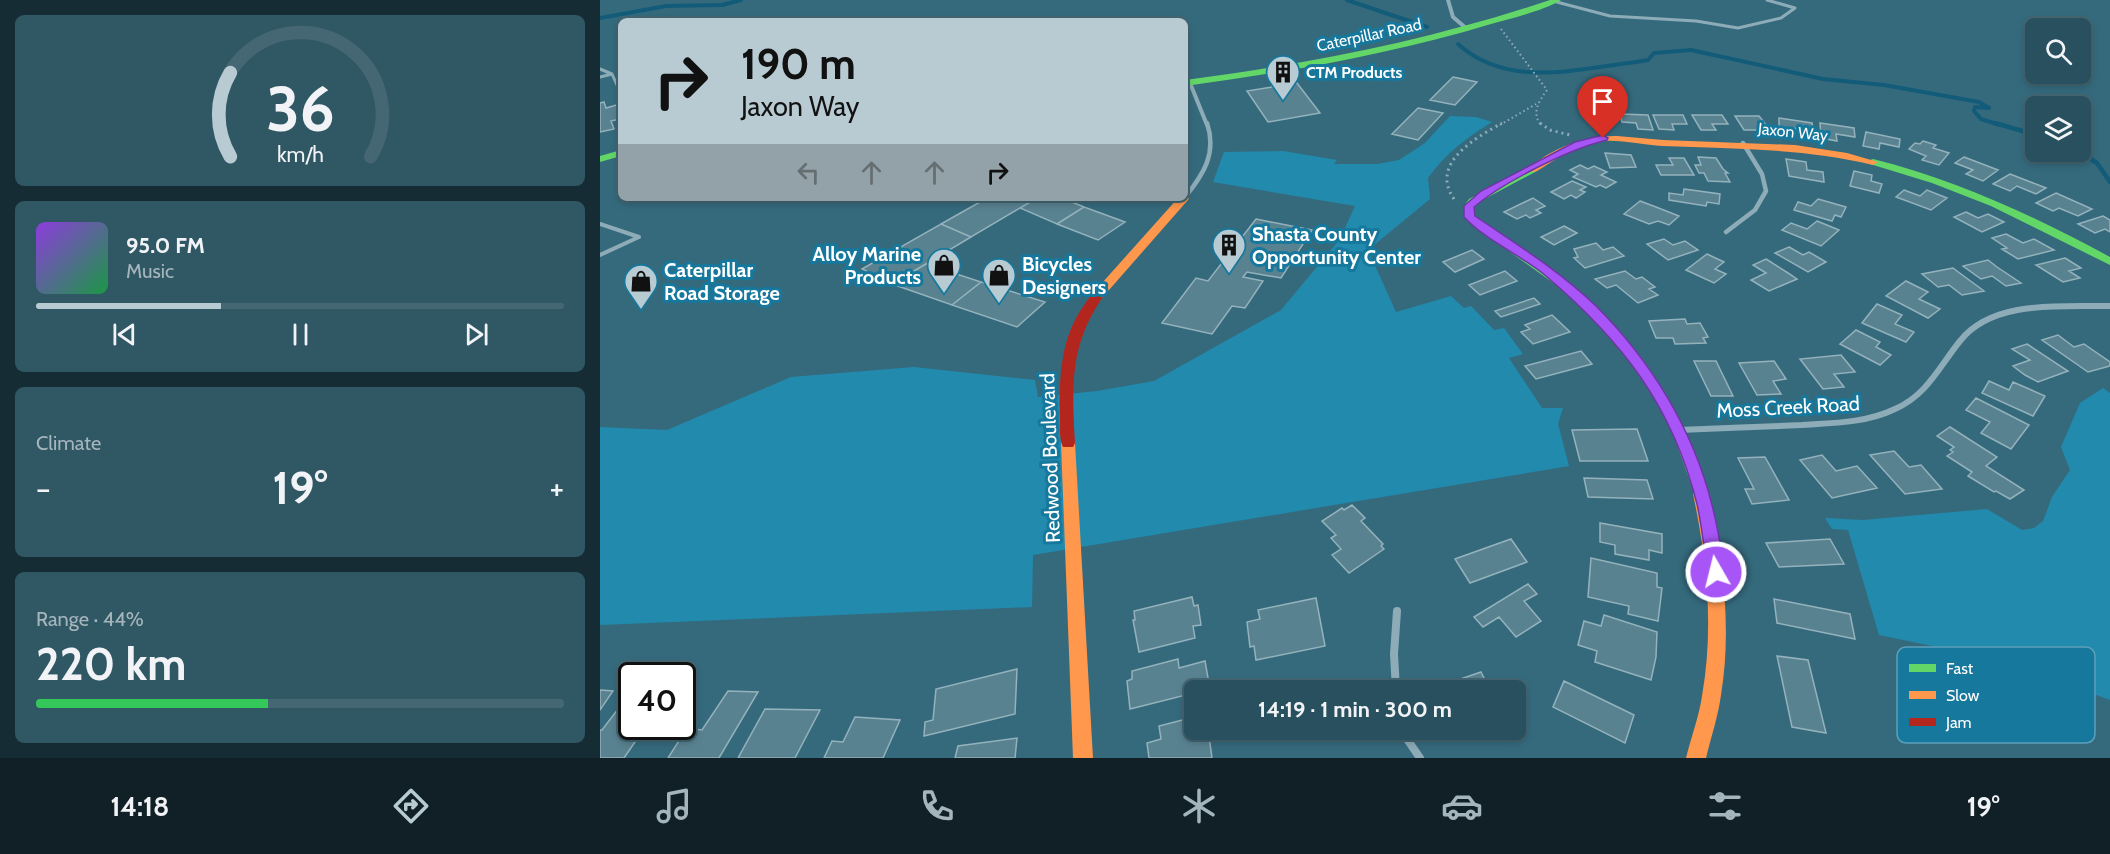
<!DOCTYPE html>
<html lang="en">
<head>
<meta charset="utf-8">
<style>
	:root { --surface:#28505e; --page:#305764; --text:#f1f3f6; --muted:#a5b5bc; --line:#446773; --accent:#b8cbd2 }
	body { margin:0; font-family:Cabin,sans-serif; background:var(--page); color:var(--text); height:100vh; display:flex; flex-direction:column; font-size:22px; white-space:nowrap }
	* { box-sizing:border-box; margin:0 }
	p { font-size:20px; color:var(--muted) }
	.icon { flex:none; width:33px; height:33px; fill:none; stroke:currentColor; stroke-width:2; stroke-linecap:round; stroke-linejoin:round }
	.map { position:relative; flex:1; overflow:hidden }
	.drawer { display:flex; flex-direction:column; gap:15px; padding:15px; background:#162c34; width:600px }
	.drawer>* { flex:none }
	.banner { position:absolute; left:18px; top:18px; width:570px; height:183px; border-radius:9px; box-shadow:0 3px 9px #0003,0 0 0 2px var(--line); background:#b8cbd2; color:#111; overflow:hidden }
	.fabs { position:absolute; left:1425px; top:18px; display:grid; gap:12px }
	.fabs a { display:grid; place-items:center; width:66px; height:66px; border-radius:9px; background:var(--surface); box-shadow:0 3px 9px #0003,0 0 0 2px var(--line); font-size:30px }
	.speed { position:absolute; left:18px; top:662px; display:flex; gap:12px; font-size:30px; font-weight:700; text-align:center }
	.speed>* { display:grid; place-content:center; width:78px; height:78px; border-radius:50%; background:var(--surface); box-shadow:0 3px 9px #0003,0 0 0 2px var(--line); line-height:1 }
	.speed .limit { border:3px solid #111; border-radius:9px; background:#fff; color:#111 }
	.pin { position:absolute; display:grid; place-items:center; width:51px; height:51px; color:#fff; margin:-62px -26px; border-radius:50% 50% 50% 0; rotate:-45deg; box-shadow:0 0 6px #0007 }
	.pin .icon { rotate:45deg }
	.me { position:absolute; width:66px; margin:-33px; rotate:352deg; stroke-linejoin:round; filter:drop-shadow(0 0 4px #0008) }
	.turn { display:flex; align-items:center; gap:21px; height:126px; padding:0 24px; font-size:27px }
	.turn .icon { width:78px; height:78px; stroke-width:2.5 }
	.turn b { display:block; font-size:42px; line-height:51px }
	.lanes { display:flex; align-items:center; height:57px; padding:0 24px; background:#0003; justify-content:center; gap:30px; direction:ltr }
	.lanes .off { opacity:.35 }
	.big { font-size:45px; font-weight:800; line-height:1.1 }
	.drawer .card { flex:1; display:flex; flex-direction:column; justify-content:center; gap:9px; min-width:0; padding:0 21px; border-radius:9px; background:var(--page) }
	.drawer .dial { align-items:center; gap:0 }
	.dial svg { height:156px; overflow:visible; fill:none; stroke:var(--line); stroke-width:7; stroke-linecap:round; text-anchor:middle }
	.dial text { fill:var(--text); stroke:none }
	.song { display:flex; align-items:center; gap:18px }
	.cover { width:72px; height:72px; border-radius:9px; background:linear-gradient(135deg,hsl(270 70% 55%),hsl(140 70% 35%)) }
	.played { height:6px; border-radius:3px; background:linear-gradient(90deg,var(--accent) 35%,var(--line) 35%) }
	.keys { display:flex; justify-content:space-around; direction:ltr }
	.heat { display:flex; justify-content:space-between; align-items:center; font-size:33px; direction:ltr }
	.charge { height:9px; border-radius:4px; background:linear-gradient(90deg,#34c759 44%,var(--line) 0) }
	.trip { position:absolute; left:584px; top:680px; width:342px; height:60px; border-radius:9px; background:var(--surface); box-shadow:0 3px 9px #0003,0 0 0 2px var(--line); font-weight:800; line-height:60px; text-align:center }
	.tabs { display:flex; height:96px; justify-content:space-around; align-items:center; background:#102026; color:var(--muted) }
	.tabs .icon { width:42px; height:42px }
	.tabs .current { color:var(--accent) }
	.tabs b { font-size:27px; color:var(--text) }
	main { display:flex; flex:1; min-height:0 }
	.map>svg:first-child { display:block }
	.green { fill:#228aad }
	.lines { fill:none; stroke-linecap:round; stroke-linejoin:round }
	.stream-far1 { stroke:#125c79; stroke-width:4 }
	.stream { stroke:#125c79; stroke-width:4.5 }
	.building { fill:#598290; stroke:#94b2bc; stroke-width:1.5 }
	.path-far1 { stroke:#8dacb8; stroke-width:2; stroke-dasharray:1.5 3; stroke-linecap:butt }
	.path { stroke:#8dacb8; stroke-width:3; stroke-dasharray:2 4; stroke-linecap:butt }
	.lane-far1 { stroke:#8dacb8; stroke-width:3 }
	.lane { stroke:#8dacb8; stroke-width:4 }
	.street-far3 { stroke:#8dacb8; stroke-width:4 }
	.street-far2 { stroke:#8dacb8; stroke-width:4.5 }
	.street-far1 { stroke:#8dacb8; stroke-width:6 }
	.street { stroke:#8dacb8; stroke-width:8 }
	.fast { fill:#63d668; fill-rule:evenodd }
	.slow { fill:#ff974d; fill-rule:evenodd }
	.jam { fill:#b3261e; fill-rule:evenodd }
	.route { fill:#a855f7; stroke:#6d37a1; stroke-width:1.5 }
	.labels { text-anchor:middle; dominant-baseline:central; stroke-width:6; stroke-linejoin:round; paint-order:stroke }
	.far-street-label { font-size:16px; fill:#fff; stroke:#16789c }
	.far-poi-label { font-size:16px; font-weight:bold; fill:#fff; stroke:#16789c; text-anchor:start }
	.poi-label { font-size:20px; font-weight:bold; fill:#fff; stroke:#16789c; text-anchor:start }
	.street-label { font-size:20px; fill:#fff; stroke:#16789c }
	.key { fill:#16789c; stroke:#5ca0ba; stroke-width:1.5 }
	.key-label { font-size:16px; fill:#fff }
</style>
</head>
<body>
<main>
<section class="drawer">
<div class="card dial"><svg viewBox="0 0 100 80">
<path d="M14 69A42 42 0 1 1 86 69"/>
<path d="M14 69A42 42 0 0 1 14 26" stroke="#b8cbd2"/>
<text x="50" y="56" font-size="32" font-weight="700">36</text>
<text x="50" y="72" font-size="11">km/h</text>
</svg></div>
<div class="card">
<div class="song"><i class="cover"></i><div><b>95.0 FM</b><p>Music</p></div></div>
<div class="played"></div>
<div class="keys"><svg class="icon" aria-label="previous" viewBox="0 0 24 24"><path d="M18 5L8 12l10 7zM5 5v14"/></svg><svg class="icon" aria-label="pause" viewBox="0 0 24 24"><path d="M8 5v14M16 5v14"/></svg><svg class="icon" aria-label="next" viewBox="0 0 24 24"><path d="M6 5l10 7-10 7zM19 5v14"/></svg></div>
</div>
<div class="card"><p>Climate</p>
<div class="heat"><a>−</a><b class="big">19°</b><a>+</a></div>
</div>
<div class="card"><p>Range · 44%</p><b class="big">220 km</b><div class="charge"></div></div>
</section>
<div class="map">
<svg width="1510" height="758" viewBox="0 0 1510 758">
	<rect width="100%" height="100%" fill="#356a7d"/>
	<path class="green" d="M850 116 876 117 892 122C866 138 846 153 828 178L830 199 768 250 796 312 851 296 864 308 871 306 894 330 904 328 923 354 909 358 942 408H963L958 424 969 466 433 555 432 607 0 625V427L67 430 191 377 314 367 435 380 438 397 497 391 554 381 681 310 740 239 755 206 613 182 624 152 683 151 737 160 734 164H777L799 160 825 143Z
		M1503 388 1510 393V700L1428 670 1361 652 1279 635 1248 530 1232 529 1225 518 1263 520 1387 509 1422 530 1434 528 1443 521 1452 497 1470 470 1461 447 1480 403Z"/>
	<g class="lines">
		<path class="stream-far1" d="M747 0 827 27
			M0 18 66 6 122 5 141 0
			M858 44C908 89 976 69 1036 62L1048 60 1054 53 1091 50 1223 79 1284 85 1379 102 1389 108 1375 107 1374 111 1381 119 1400 125"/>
		<path class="stream" d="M1395 123 1436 135
			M1480 152 1497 163 1510 182"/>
	</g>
	<path class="building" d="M853 77 877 82 855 105 830 100Z
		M697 83 720 113 668 122 647 91Z
		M4 102 6 108 20 104 21 114 19 115 20 119 11 121 14 129 0 132V103Z
		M818 108 843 113 818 140 792 134Z
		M1020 114 1048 115 1053 130 1038 129 1036 123 1022 122Z
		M1053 115H1083L1087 124H1072L1074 130 1059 129Z
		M1092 115H1122L1128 124H1112L1116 130H1101Z
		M1135 116H1159L1167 126H1159L1163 130H1144Z
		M1179 118 1212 123 1215 137 1198 135V129L1179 126Z
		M1220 123 1254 128 1255 137 1236 134 1237 141 1221 138Z
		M1266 132 1300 139 1299 147 1280 143 1279 149 1263 146Z
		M1323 141 1336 145 1333 148 1349 153 1339 165 1322 160 1326 156 1309 149 1315 143 1320 144Z
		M1005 153 1031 155 1036 167 1010 168Z
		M1098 157 1116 158 1123 169 1128 173H1125L1130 182 1108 181 1104 173H1099L1095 165H1101Z
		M1364 157 1398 170 1383 181 1366 174 1373 170 1355 163Z
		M1069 158H1084L1094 175H1061L1056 165H1073Z
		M1186 159 1206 162 1207 170 1223 172 1224 182 1189 176Z
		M980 165 988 169 994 166 1007 172 1001 175 1016 182 1006 188 1000 185 996 187 973 177 978 174 970 170Z
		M1254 171 1272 175 1271 181 1282 184 1279 193 1250 186Z
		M1410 174 1446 188 1436 194 1417 186 1410 191 1393 184Z
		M972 181 986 187 980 190 985 192 976 198 971 195 964 199 951 192Z
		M1084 189 1120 194 1119 204 1107 202 1106 206 1069 200V193L1083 195Z
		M1304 190 1320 196 1327 190 1347 198 1331 210 1296 197Z
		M1456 193 1492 209 1478 216 1459 208 1453 211 1436 203Z
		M387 198H437L371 237 341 224Z
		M437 198H462L484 207 457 224 420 208Z
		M933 198 945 206 936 210 941 213 930 218 926 215 917 219 904 212Z
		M1218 199 1246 207 1241 217 1235 215 1232 221 1194 210 1198 202 1211 206Z
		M1040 201 1056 207 1079 216 1069 225 1058 221 1049 224 1024 214Z
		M484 207 525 222 498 240 457 224Z
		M1366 212 1378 218 1388 214 1404 222 1382 232 1354 217Z
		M1503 216 1510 220V232L1505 229 1495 233 1478 224Z
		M656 219 712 230 681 278 647 272 643 277 663 281 645 308 632 306 612 334 562 323 596 278 608 281Z
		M1217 221 1239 230 1221 246 1182 230 1191 223 1207 229Z
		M341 224 371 237 292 284 262 269Z
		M964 226 977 233 954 245 941 237Z
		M1406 234 1423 243 1434 239 1454 250 1418 259 1402 249 1407 248 1392 238Z
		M1064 239 1073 245 1085 241 1098 250 1068 260 1047 244Z
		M996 243 1003 250 1013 247 1024 256 985 268 974 258 978 257 974 249Z
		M1189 247 1203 255 1209 252 1226 262 1208 272 1175 253Z
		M872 250 884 259 855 272 843 262Z
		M1107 254 1124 262 1115 269 1126 274 1114 283 1086 270Z
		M1465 258 1481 268 1469 271 1480 278 1463 282 1436 265Z
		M1166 259 1188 273 1197 279 1169 291 1151 280 1166 273 1153 265Z
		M1388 260 1397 267 1421 283 1406 286 1392 276 1381 279 1363 266Z
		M326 264 381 282 352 305 292 284Z
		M1353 268 1361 274 1384 291 1362 295 1349 285 1338 287 1322 274Z
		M905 271 917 281 880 295 869 285Z
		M1025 271 1036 279 1042 277 1055 287 1049 289 1058 295 1038 303 1016 285 1007 288 995 279Z
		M1306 281 1328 292 1319 299 1340 309 1328 318 1286 296Z
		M381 282 445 302 417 327 352 305Z
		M934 298 940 304 901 317 895 311Z
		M1277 304 1302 315 1295 324 1314 332 1306 342 1262 323Z
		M952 315 970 332 933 344 921 332 930 329 925 325Z
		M1085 319 1087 324 1100 323 1108 337 1103 338 1106 343 1075 344 1073 338H1056L1049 321Z
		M1256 330 1280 342 1276 347 1291 355 1280 365 1240 344Z
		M1458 335 1474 347 1484 344 1510 362V366L1488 372 1442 340Z
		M1427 344 1468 371 1438 382 1425 375 1413 366 1430 360 1412 349Z
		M981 351 992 364 936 379 925 366Z
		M1241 355 1255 372 1234 374 1244 387 1223 389 1200 359Z
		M1094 361H1116L1133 396H1111Z
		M1174 361 1186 379 1173 381 1181 394 1157 395 1139 363Z
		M1389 381 1409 390 1413 382 1445 396 1433 416 1382 393Z
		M1376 398 1429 425 1411 449 1381 433 1390 422 1366 410Z
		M1350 427 1397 457 1386 466 1424 490 1410 499 1396 491 1394 492 1368 476 1372 472 1347 456 1353 452 1350 450 1354 447 1337 436Z
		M1037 429 1048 461H980L972 430Z
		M1294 451 1309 467 1321 465 1342 489 1305 494 1270 455Z
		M1222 455 1236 471 1257 466 1277 488 1232 498 1200 460Z
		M1165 457 1189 500 1152 504 1145 489H1154L1138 458Z
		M984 478 1047 480 1053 499 988 497Z
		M752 505 765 518 761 521 783 544 781 546 784 549 749 573 732 555 741 549 731 538 736 535 722 521 742 508 744 510Z
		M1000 523 1062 534V553L1049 550V560L1015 554V545L1000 542Z
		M911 539 927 562 870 583 855 559Z
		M1230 539 1244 564 1179 567 1166 543Z
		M991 558 1057 573V587L1062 588 1058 621 1028 614 1029 606 988 597Z
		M928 584 937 594 924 601 941 621 916 637 899 617 883 627 874 617Z
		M592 597 594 606 598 605 601 625 593 626 595 638 539 652 533 620H535L534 611Z
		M716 598 725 646 656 660 654 646 650 647 647 622 660 619 658 610Z
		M1174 599 1250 614 1255 639 1177 623Z
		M1004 615 1057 632 1056 657 1051 680 995 662 997 651 978 645 984 621 1001 626Z
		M1177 656 1208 660 1226 733 1192 727Z
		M578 659 579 668 605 661 610 689 594 690V693L530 709 527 681 532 679V671Z
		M417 669 415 714 324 736 325 722 333 720 336 689Z
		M881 672 890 690H852L849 683Z
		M964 681 1034 715 1025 743 953 707Z
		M734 685 735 690H695Z
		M0 690 13 691 0 710Z
		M128 691 158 692 119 758H68L87 728 102 730Z
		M32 702V726H46L24 758H0V730H2L18 709 26 710Z
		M165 709 220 710 195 758H138Z
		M255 717 300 720 283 758H224L232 741 243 742Z
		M594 717V729H608L612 758H549L547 743 561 739 559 726Z
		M417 738 415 758H355L358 746Z"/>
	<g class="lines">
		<path class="path-far1" d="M901 29 947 90C939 101 931 113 941 125
			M900 125 936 104"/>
		<path class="path" d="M940 123 950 130 970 135
			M854 199C829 163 876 138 902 123"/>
		<path class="lane-far1" d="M1167 0 1195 8
			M953 1 1010 16 1096 21 1138 28 1181 18 1195 8
			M0 69 12 74 21 94
			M0 77 12 74"/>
		<path class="lane" d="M0 224 39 237 0 255"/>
		<path class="street-far3" d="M848 0 853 17 867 29
			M590 83 607 125"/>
		<path class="street-far2" d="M585 197C604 174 617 153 607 123
			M1126 232 1155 210 1166 191 1162 174 1143 143"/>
		<path class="street-far1" d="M1079 430C1120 428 1161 427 1202 425 1233 423 1266 423 1295 409 1327 395 1339 367 1360 341 1393 299 1463 307 1510 306"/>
		<path class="street" d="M796 690 794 654 797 611
			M805 729 807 739 820 758"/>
		<path class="fast" d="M950 0H961C943 11 912 18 891 24 791 54 689 72 585 86V80C710 64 831 40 950 0Z
			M21 150V156L0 162V156Z
			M1273 159C1357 180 1434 216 1510 257V265L1391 206 1332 183 1270 164V160Z
			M933 166 937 167V171L877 203 874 206 875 216C904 239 936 257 965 280 1036 335 1083 409 1109 494L1106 498 1101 500 1096 498 1073 434 1059 406 1026 355 1005 330 959 287 889 237 865 217 864 206 869 199Z"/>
		<path class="slow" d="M1017 136 1063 140 1195 145 1247 153 1278 162 1273 165C1203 148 1134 149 1063 146 1040 145 1017 138 994 142 973 146 954 161 937 171L933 172 928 169C951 148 986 135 1017 136Z
			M585 195 589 198 588 200 502 298H494L492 295 494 292 578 198H585Z
			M468 438 473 439 475 443 493 758H473L461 443 463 439Z
			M1101 488 1106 490 1109 494C1123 560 1132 628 1121 695 1118 717 1111 737 1106 758H1086C1091 737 1099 717 1102 696 1114 628 1107 560 1093 494L1096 490Z"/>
		<path class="jam" d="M498 291 504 295C469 346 472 384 475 443L473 447H463C459 439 460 428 460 419 459 379 460 337 485 304 489 298 492 293 498 291Z"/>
	</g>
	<path class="route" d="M1003 135 1008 138 1007 140C969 149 903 182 874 207L875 216C916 244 960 271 996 306 1051 361 1093 429 1112 505 1118 527 1121 550 1125 572L1122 577 1116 579 1110 577 1108 572C1104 550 1102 526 1097 504 1072 405 1022 341 946 276 921 255 885 240 864 217V206L881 191 975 142Z"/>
	<defs>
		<symbol id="building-pin" viewBox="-11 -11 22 30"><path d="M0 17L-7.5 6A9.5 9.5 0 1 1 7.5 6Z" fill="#b8cbd2" stroke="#16789c"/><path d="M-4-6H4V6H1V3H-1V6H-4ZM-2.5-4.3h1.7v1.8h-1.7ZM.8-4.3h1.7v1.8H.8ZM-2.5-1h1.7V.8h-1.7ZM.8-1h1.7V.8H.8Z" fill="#111"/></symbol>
		<symbol id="shop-pin" viewBox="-11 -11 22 30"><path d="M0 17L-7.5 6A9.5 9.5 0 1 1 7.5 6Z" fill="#b8cbd2" stroke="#16789c"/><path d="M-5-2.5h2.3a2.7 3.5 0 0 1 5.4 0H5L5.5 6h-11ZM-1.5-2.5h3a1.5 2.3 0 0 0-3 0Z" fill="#111"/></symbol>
	</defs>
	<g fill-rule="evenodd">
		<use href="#building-pin" x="664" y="53" width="38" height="52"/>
		<use href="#building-pin" x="610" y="226" width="38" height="52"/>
		<use href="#shop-pin" x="325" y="246" width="38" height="52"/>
		<use href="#shop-pin" x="380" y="256" width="38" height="52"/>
		<use href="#shop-pin" x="22" y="262" width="38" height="52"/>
	</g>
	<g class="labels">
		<g class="far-street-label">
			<text transform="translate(769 35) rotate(-12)">Caterpillar Road</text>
			<text transform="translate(1193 132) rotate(6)">Jaxon Way</text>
		</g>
		<g class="far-poi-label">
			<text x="706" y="72">CTM Products</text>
		</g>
		<g class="poi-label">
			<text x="652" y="234">Shasta County<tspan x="652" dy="23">Opportunity Center</tspan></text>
			<text x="321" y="254" text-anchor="end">Alloy Marine<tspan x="321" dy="23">Products</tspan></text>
			<text x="422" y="264">Bicycles<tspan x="422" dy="23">Designers</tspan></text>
			<text x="64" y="270">Caterpillar<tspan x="64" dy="23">Road Storage</tspan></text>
		</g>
		<g class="street-label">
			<text transform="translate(1188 407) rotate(-3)">Moss Creek Road</text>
			<text transform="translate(450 458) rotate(-92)">Redwood Boulevard</text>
		</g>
	</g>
	<rect x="1297" y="647" width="198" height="96" rx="9" class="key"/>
	<rect x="1309" y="664" width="27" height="8" fill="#63d668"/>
	<rect x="1309" y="691" width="27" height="8" fill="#ff974d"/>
	<rect x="1309" y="718" width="27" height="8" fill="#b3261e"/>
	<g class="key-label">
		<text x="1346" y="674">Fast</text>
		<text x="1346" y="701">Slow</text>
		<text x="1346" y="728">Jam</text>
	</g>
</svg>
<div class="fabs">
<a><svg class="icon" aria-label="search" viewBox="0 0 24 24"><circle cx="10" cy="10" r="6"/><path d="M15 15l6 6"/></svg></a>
<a><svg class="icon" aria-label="layers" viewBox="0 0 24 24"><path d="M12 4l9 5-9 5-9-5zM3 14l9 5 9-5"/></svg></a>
</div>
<div class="speed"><div class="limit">40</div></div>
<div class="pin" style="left:1003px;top:138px;background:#d93025"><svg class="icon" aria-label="arrive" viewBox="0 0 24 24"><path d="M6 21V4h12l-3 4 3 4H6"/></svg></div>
<svg class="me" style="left:1116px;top:572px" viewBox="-20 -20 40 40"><circle r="17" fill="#a855f7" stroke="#fff" stroke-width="3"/><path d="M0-11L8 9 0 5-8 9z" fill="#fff"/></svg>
<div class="trip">14:19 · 1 min · 300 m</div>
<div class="banner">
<div class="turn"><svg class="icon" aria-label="right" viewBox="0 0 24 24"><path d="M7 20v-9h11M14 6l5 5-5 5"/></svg><div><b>190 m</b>Jaxon Way</div></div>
<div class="lanes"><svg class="icon off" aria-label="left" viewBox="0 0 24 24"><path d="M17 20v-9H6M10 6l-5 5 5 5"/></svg><svg class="icon off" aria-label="ahead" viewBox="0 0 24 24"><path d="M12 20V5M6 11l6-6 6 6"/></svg><svg class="icon off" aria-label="ahead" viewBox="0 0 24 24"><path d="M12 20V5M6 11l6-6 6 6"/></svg><svg class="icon" aria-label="right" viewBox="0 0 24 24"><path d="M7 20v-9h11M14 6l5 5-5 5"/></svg></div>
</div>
</div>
</main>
<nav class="tabs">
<b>14:18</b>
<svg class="icon current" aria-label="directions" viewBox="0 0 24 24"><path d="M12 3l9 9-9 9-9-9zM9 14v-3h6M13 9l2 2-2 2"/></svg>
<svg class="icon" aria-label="music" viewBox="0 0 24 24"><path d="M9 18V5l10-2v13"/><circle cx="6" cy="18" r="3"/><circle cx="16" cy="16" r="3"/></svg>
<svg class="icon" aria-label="phone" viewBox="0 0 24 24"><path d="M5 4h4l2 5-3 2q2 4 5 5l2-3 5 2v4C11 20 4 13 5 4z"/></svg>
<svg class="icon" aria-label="climate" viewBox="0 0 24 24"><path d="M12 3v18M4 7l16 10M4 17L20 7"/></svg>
<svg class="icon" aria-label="car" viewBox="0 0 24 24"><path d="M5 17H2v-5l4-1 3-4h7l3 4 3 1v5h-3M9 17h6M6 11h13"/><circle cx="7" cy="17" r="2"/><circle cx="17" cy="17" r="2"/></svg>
<svg class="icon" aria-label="filters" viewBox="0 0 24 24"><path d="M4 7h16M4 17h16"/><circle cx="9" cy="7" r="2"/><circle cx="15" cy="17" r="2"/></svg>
<b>19°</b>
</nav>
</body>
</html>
